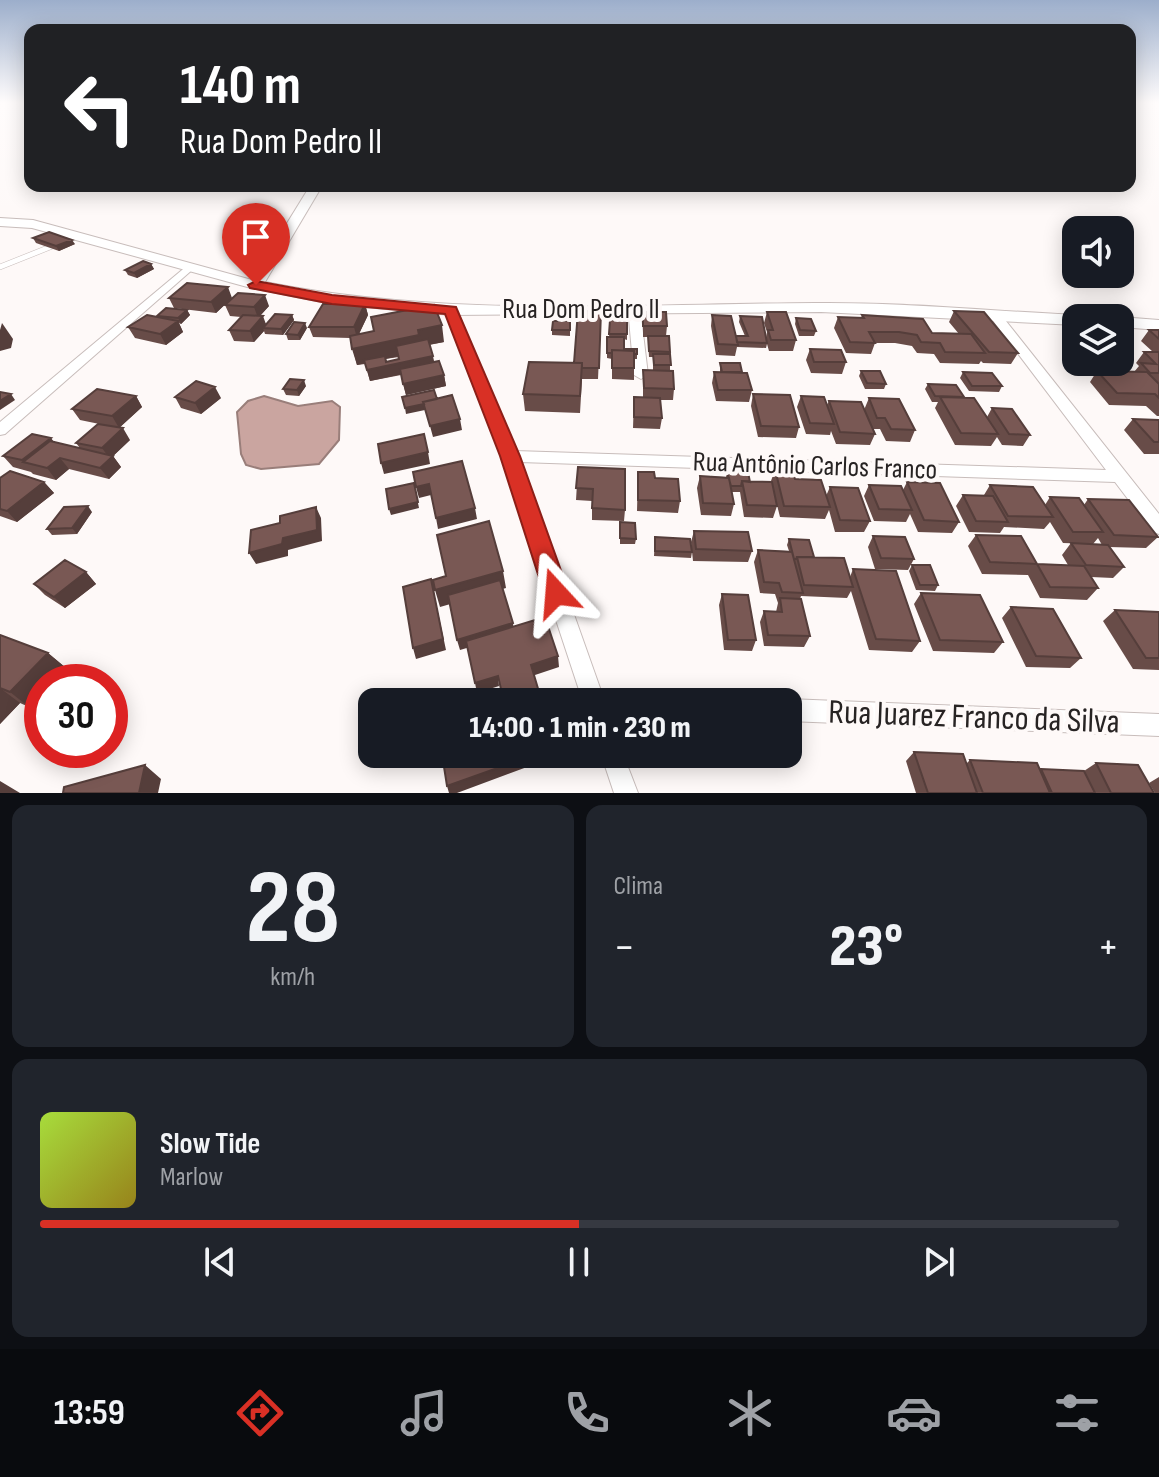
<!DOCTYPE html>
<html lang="pt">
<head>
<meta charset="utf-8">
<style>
	:root { --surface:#171b24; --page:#20242c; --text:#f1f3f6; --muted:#9ea1a6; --line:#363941; --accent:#d93025 }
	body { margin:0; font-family:"Sofia Sans Condensed",sans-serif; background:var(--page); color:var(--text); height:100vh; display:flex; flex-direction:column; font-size:30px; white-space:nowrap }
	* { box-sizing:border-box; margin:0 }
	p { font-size:26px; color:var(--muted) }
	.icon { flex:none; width:44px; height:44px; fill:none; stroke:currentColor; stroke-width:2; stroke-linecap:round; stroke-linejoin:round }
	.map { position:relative; height:793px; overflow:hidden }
	.details { display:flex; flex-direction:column; gap:12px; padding:12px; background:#0d0f14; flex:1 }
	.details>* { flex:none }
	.hud { position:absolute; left:24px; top:24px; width:1112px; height:168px; border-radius:16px; box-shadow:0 4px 20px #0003; background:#202124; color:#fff; overflow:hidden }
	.tools { position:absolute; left:1062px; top:216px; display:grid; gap:16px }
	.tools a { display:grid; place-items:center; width:72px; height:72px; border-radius:16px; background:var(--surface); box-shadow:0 4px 20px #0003; font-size:40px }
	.speed { position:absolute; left:24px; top:664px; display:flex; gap:16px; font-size:40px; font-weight:700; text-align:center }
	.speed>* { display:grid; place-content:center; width:104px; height:104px; border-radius:50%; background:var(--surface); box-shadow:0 4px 20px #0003; line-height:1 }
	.speed .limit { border:12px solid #d22; background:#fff; color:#111 }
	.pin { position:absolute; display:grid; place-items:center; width:68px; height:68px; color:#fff; margin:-82px -34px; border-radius:50% 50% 50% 0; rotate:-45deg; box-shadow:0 0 8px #0007 }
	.pin .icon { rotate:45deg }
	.me { position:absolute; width:88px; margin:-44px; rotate:341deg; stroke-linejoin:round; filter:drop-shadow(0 0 6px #0008) }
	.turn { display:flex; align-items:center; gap:28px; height:168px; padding:0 24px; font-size:36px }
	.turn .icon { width:104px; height:104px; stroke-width:2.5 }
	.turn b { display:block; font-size:56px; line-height:68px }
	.big { font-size:60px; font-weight:800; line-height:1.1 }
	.details .widget { flex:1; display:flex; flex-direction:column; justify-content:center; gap:12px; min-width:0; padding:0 28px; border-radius:16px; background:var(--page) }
	.details .dial { align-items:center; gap:0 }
	.dial b { font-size:104px; line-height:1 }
	.song { display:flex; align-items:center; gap:24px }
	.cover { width:96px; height:96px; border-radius:12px; background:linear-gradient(135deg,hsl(80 70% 55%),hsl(50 70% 35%)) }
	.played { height:8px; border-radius:4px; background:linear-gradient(90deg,var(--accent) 50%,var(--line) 50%) }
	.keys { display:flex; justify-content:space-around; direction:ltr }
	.heat { display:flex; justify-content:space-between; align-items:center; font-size:44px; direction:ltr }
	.details .tiles { flex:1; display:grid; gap:12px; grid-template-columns:1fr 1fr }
	.widget:last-child { grid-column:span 2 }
	.trip { position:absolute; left:358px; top:688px; width:444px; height:80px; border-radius:16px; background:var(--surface); box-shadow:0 4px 20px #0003; font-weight:800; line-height:80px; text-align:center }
	.tabs { display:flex; height:128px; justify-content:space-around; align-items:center; background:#090b0e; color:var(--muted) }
	.tabs .icon { width:56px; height:56px }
	.tabs .on { color:var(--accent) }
	.tabs b { font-size:36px; color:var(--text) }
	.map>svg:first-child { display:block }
	.water { fill:#caa5a0; stroke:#997e7a; stroke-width:2 }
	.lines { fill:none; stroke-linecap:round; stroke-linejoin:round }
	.service-casing { stroke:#c8bdbb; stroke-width:6 }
	.minor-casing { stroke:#c8bdbb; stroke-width:2 }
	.tertiary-casing { stroke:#c8bdbb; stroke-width:2 }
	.service { stroke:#fff; stroke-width:5 }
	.minor { fill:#fff; fill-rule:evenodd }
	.tertiary { fill:#fff; fill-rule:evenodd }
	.wall { fill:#684c48; fill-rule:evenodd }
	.shaded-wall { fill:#553e3b }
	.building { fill:#795854; stroke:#553e3b; stroke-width:2 }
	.route { fill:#d93025; stroke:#8d1f18; stroke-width:2 }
	.labels { text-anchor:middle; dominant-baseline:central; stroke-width:8; stroke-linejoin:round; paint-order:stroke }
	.street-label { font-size:28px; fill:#272323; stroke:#fef9f8 }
	.near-street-label { font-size:34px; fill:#272323; stroke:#fef9f8 }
</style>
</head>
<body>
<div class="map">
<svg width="1159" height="793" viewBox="0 0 1159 793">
	<rect width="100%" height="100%" fill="#fef9f8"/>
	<path class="water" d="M264 396 298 406 332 401 340 407 339 440 319 464 261 469 246 465 241 454 237 412 248 401Z"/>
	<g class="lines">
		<defs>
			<path id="service" d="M0 267 55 245"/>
			<path id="minor" d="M188 265 192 266V270L5 434 0 435V422Z
				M634 304 640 308 648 375 641 379 634 375 628 308Z
				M451 306 457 310 515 451 1106 470 988 314 990 311H998L1159 514V534L1153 532 1115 482 520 462 605 702H583L502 456 445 310Z
				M788 699 1159 714V736L788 721V702H781Z
				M601 754H623L638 793H614Z"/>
			<path id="tertiary" d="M310 186H322L265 282C446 318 632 304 815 303 902 302 990 311 1076 315L1082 318H1076V325L821 312 451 315 332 304 251 288 32 228 0 226V218L33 220 252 280Z
				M1120 317 1159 320V330L1120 327V318H1117Z"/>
		</defs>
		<use href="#service" class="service-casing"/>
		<use href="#minor" class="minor-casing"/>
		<use href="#tertiary" class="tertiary-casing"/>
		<use href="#service" class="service"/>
		<use href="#minor" class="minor"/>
		<use href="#tertiary" class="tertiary"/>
	</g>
	<path class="wall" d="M33 238 75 244 59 251 36 243Z
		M151 264 154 269 137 278 128 275 125 270Z
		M169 298H232L216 313 174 308Z
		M365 304 368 315 359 334 444 342 429 345 434 362 444 375 446 386 406 395 401 375 370 381 365 364 357 365 350 338 313 337 309 327ZM399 357V359L386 362 385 359Z
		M225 305 269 306 260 316 266 324 292 315 294 320 283 335 265 334 264 331 254 342 234 341 229 330 241 317 230 316Z
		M187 310 190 315 181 324 179 323 183 332 166 345 135 338 128 327 157 317Z
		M601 311 598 379H582L580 413 525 411 523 394 574 363Z
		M954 311 1018 353 1011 364 983 363 981 361 979 364 940 363 934 354 917 353 912 346 895 343H875L871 354 846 353 834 328 838 317 861 318 862 315 932 333 959 334 949 322Z
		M643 312 667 326 666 336 670 352V371L653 370V357H649L648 337H643Z
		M767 312 796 340 793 351H769L767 344 766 348 737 347 735 356 716 355 711 326 712 315 736 336H745L739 322 740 316 766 338 767 332 764 323Z
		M796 318 816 331 814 336H799L795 324Z
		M610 320 627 321V340L624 339V349H637V359H634V380L612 379V359L607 358V337H609Z
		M570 321V336L552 335V330Z
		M307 328 300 340H288L286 334Z
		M1149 330H1159V416H1157L1146 406 1109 405 1090 382 1097 371 1134 372 1139 366 1136 363 1144 352H1153L1141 341Z
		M810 349 846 362 842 374 811 373 806 360Z
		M720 363 742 372 752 390 749 402 716 401 712 383 714 372H720Z
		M643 370 674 389 673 400H660L662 418 660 429 633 428 634 397H643Z
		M861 371 886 384 884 389H865L859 376Z
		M963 372 1002 386 999 392 969 391 960 378Z
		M928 384 964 397 987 417 992 408 1030 435 1023 446 1002 445 997 437 991 446 955 445 935 408 938 402H932L925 389Z
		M306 386 299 396 286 395 283 389Z
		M753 394 799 427 796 438 758 437 751 406Z
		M136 396 142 407 119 428 80 420 72 409Z
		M801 396 827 405 829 401 864 410 869 398 915 430 910 442 886 441 880 429H873L875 434 870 445 836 444 831 431 830 435 806 434 797 407Z
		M175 397 221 398 201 414 181 408Z
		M1133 419 1159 420V454H1144L1124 430Z
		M130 440 113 456 121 467 109 479 69 469 56 480 33 474 31 472 13 467 3 456 54 442 80 448 76 443Z
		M578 467 625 510 624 521 592 520V501L576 500Z
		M775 469 826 496 830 487 870 521 864 532H835L829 510 825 519 780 517 771 481Z
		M638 472 655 478 680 501 678 513 637 511Z
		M727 472 750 482 777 506 773 518 744 517 740 492H732L734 504 731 516 701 515 697 488 700 476 726 477Z
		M0 478 44 482 54 493 17 522 0 516Z
		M907 482 959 522 952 533 918 532 910 514 906 522 874 521 864 496 869 485 903 490Z
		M990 485 1045 505 1050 497 1084 505 1088 499 1158 537 1146 548 1109 547 1124 567 1113 578 1091 577 1098 588 1087 600 1040 598 1028 575 1037 564 1068 565 1062 555 1071 543 1102 545 1098 538 1093 544 1063 543 1050 522 1044 529 1004 527 1000 533 969 532 956 506 963 495H984Z
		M92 512 77 534 52 535 47 529Z
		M620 522 636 539 635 544H620Z
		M694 531 752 551 748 562 693 561 691 542Z
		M976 535 1037 564 1028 575 982 574 968 546Z
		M873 536 914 559 908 570 875 569 868 547Z
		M655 537 692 552 691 558 654 556Z
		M789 539 814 557 850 577 853 569 920 641 912 652 869 650 851 591 847 598 801 596 800 599 810 636 804 647 764 646 760 622 764 611 776 612 778 603 775 594 760 593 754 562 758 550 789 551 787 545Z
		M912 565 938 585 935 591 916 590 909 571Z
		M86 572 96 584 65 608 45 595 34 584Z
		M921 593 1003 642 994 653 933 651 914 604Z
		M722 594 756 640 752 651 724 650 719 605Z
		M1011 607 1081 658 1070 668 1026 667 1002 618Z
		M1115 610 1159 612V670L1133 669 1103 621Z
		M0 635 48 653 66 668 53 682H42L29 707 20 703 0 724Z
		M914 752 966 764 970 760 1040 770 1041 769 1084 771 1096 763 1154 793H916L906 761Z
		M1159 777V793H1155L1149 783Z"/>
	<path class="shaded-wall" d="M72 240 75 244 59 251 56 246Z
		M151 264 154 269 137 278 134 273Z
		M228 287 232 298 216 313 211 302Z
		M265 295 269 306 258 318 254 307Z
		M365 304 368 315 357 338 354 327Z
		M187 310 190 315 181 324 178 318Z
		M292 315 294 320 283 335 281 329Z
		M263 316 267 327 263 328 264 331 254 342 250 331Z
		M178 321 183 332 166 345 160 334Z
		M2 323 13 339 11 348 0 351V330Z
		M305 323 307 328 300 340 298 335Z
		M442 325 444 342 422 346 423 351 357 365 352 349 418 330Z
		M433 356 435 367 370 381 367 370Z
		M444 375 446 386 406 395 403 384Z
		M304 380 306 386 299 396 297 390Z
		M215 387 221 398 201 414 195 403Z
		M11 394 15 400 0 410V401Z
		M136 396 142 407 119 428 112 416Z
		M424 404 425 410 406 414 405 408Z
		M460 419 462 430 433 437 430 426Z
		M123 428 130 440 110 459 102 448Z
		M51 438 60 450 24 463 22 460Z
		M428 452 430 464 384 474 381 463Z
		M113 456 121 467 109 479 100 468Z
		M60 458 69 469 56 480 47 468Z
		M44 482 54 493 17 522 7 511Z
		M414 483 419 508 391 515 389 509Z
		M429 484 431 495 419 498 416 487Z
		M88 506 92 512 77 534 72 528Z
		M316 507 321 518 322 541 288 550V556L256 564 249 553 283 538Z
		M475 508 477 519 438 529 436 518Z
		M503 571 506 588 440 607 435 590Z
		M86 572 96 584 65 608 54 597Z
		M431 579 446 650 416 659 413 648Z
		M513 623 514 634 460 650 457 640Z
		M48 653 66 668 53 682H42V694L29 707 10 692Z
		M558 656 559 667 532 676 531 665Z
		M498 676 499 686 477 693 475 683Z
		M0 688 20 703 0 724Z
		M537 754H546V760L457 793H449L447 786Z
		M145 765 161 779 158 793H139Z
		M0 781 20 793H0Z"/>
	<path class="building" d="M49 232 72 240 56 246 33 238Z
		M143 261 151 264 134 273 125 270Z
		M187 283 228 287 211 302 169 298Z
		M238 293 265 295 254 307 225 305Z
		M323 304H365L354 327H309Z
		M434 305 442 325 418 330 419 335 352 349 350 336 374 331 371 317Z
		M166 308 187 310 178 318 157 316Z
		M578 311H601L599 368H582V363H574Z
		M954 311 984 312 1018 353 989 352Z
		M643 312H666L667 326H643Z
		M767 312H786L796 340H771L768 330H773Z
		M275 314 292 315 281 329 263 328Z
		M147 315 178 321 160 334 128 327Z
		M243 315 263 316 250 331 229 330Z
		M712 315 731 316 738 345 718 344Z
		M862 315 923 319 932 333 971 334 985 353 945 352 940 343 921 342 917 335 899 332H869L875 343 850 342 838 317 864 318Z
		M740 316 762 317 767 343 737 342 736 336H748Z
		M796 318 811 319 816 331 800 330Z
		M610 320 627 321V334H609Z
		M553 321H570V330H552Z
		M294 322 305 323 298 335 286 334Z
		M1149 330H1159V339Z
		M648 336H669L670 352 649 351Z
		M607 337H624V349H637V354H634V351L612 350V353H607Z
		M428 339 433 356 367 370 364 360 385 356 386 362 399 359 396 346Z
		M810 349 841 350 846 362H814Z
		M612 350 634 351V368H612Z
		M1144 352H1159V373H1150L1141 363 1156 364Z
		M653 354H670L671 365H654Z
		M439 361 444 375 403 384 400 369Z
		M529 362 582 363 580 396 523 394Z
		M720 363H740L742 372H722Z
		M643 370 673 371 674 389 644 388Z
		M861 371H880L886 384 867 383Z
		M1097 371 1147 372 1159 384V398L1155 394 1117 393Z
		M714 372 747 373 752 390H718Z
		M963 372 992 373 1002 386H972Z
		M290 379 304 380 297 390 283 389Z
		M196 381 215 387 195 403 175 397Z
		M928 384 956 385 964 397 935 396Z
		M97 389 136 396 112 416 72 409Z
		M434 390 437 399 423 402 424 404 405 408 402 397Z
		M0 392 11 394 0 401Z
		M753 394 790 395 799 427 761 426Z
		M452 395 460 419 430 426 423 402Z
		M801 396 824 397 834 424 810 423Z
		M634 397 660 398 662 418 634 417Z
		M940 397 974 398 998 434 961 433Z
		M869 398 899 399 915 430 891 429 885 418H877Z
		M829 401 861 402 875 434 840 432Z
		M992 408 1012 409 1030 435 1009 434Z
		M1133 419 1159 420V442H1154Z
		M98 424 123 428 102 448 76 443Z
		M32 434 51 438 22 460 3 456Z
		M424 434 428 452 381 463 378 444Z
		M50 441 113 456 100 468 60 458 47 468 23 462Z
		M462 461 475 508 436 518 429 484 416 487 413 472Z
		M578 467 625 469V510L592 508 593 489 576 488Z
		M775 469 792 470 795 479 821 480 830 507 784 506Z
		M10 471 44 482 7 511 0 509V478Z
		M638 472H654L655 478 678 479 680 501 638 500Z
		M727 472H748L750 482 742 481 741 486H731Z
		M700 476 729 478 734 504 703 503Z
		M742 481 772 482 777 506 747 505Z
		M907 482 940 483 959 522 924 520Z
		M414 483 418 502 389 509 386 489Z
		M869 485 901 486 912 510 879 509Z
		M990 485 1033 487 1053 517 1008 516Z
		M830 487 858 488 870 521 840 520Z
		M963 495 993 496 1008 522 976 521Z
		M1050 497 1079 498 1103 532H1073Z
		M1088 499 1129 500 1158 537 1114 535Z
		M88 506 72 528 47 529 64 507Z
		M316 507 317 530 283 538 282 544 249 553 251 530 280 523V516Z
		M489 521 503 571 435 590 433 580 446 576 437 535Z
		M620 522 635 523 636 539 620 538Z
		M694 531 748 532 752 551 696 549Z
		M976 535 1021 536 1037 564 990 562Z
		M873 536 905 537 914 559 881 558Z
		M655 537 690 539 692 552 655 551Z
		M789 539 809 540 814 557H797L796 559H794Z
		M1071 543 1108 545 1124 567 1086 565Z
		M758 550 792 552 803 593 782 592 779 583 764 582Z
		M797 557 844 558 853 587 804 585Z
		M65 560 86 572 54 597 34 584Z
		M1037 564 1084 566 1098 588 1050 587Z
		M912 565H930L938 585H920Z
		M853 569 896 571 920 641 876 639Z
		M431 579 443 639 413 648 403 587Z
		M500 580 513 623 457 640 448 595Z
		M921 593 980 595 1003 642 940 640Z
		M722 594 748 595 756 640H728Z
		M780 598 801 599 810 636 768 635 764 611 782 612Z
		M1011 607 1053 609 1081 658 1036 656Z
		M1115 610 1159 612V658H1146Z
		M545 617 558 656 531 665 542 702H504L498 676 475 683 466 641Z
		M0 635 48 653 10 692 0 688Z
		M914 752 963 754 977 793H928Z
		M442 754H537L447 786Z
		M970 760 1037 763 1050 793H983Z
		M1096 763 1138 765 1154 793H1111Z
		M145 765 139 793H63L64 787Z
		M1041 769 1084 771 1095 793H1052Z"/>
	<linearGradient id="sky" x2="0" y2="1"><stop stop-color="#9caecb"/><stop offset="0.48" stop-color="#fffcfc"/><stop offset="1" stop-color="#fffcfc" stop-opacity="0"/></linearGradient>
	<rect width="1159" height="214" fill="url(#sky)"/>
	<path class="route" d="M256 281 332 295 456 307 520 456 569 593 565 600 556 604 548 600 544 593 500 456 445 314 332 304 250 288 248 285Z"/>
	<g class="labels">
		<g class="street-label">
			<text x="581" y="309">Rua Dom Pedro II</text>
			<text transform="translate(815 466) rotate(2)">Rua Antônio Carlos Franco</text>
		</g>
		<g class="near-street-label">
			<text transform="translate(974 717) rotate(2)">Rua Juarez Franco da Silva</text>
		</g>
	</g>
</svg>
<div class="tools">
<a><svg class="icon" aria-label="sound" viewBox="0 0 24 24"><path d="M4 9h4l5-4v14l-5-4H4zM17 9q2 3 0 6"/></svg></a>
<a><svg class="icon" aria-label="layers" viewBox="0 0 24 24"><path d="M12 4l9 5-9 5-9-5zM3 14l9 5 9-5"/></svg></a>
</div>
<div class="speed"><div class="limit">30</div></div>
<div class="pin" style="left:256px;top:285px;background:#d93025"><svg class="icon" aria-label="arrive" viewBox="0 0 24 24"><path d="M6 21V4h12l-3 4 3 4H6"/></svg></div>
<svg class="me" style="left:556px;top:593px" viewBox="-20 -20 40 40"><path d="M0-17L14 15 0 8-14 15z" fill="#d93025" stroke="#fff" stroke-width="4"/></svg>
<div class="trip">14:00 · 1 min · 230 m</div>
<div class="hud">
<div class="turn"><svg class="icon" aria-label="left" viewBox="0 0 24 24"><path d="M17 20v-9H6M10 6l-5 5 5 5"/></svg><div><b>140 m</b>Rua Dom Pedro II</div></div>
</div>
</div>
<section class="details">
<div class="tiles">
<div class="widget dial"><b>28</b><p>km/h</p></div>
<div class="widget"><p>Clima</p>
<div class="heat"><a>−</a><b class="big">23°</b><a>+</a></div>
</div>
<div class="widget">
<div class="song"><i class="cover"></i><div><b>Slow Tide</b><p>Marlow</p></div></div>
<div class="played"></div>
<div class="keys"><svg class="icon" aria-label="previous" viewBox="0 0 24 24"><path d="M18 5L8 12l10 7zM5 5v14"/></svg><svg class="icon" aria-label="pause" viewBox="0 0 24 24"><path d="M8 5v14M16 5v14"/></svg><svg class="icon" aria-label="next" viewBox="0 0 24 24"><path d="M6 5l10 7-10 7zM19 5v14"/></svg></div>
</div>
</div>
</section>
<nav class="tabs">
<b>13:59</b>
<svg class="icon on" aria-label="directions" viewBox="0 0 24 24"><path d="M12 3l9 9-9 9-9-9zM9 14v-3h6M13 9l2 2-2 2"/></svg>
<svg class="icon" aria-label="music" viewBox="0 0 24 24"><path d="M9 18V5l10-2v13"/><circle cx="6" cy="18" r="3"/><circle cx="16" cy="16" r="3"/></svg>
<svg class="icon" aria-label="phone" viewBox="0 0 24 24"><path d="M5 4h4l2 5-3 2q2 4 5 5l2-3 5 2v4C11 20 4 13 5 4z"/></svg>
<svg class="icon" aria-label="climate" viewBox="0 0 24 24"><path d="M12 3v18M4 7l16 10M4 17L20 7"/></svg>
<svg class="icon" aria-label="car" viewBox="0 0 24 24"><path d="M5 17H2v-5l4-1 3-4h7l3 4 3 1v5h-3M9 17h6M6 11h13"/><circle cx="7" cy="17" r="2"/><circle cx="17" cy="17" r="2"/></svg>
<svg class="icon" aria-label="filters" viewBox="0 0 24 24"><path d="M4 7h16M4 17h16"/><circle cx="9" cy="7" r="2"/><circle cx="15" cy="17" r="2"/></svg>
</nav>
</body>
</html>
